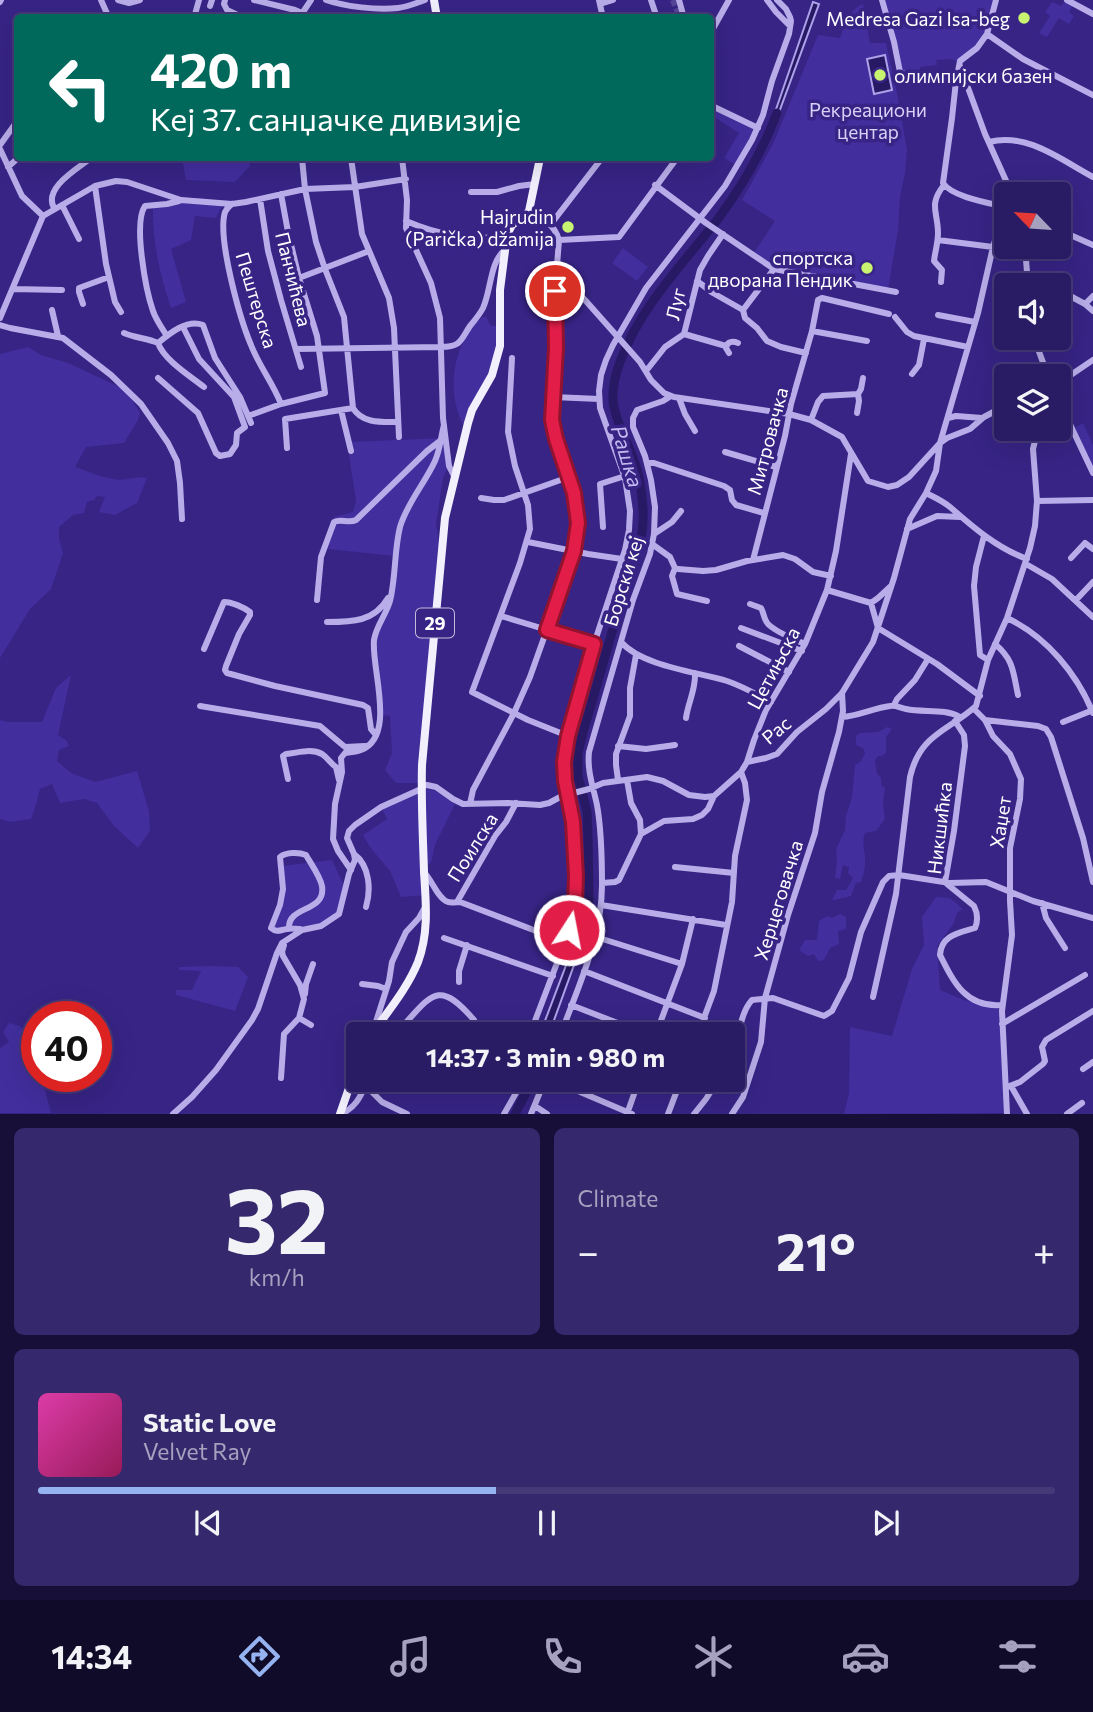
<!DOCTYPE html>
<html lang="en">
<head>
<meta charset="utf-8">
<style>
	:root { --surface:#291b64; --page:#35286d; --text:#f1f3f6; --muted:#a5a1bf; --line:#453978; --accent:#95b2f1 }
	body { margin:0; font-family:Commissioner,sans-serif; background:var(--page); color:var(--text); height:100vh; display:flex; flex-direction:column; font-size:26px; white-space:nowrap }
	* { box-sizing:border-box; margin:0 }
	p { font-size:23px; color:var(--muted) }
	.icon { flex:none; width:38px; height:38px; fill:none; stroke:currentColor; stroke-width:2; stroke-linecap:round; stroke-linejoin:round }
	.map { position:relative; height:1114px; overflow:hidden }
	.sheet { display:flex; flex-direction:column; gap:14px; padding:14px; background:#170f37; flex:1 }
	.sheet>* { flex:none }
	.top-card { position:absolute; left:14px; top:14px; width:700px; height:147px; border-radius:7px; box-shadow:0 7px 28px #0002,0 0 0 2px var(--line); background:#00695c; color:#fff; overflow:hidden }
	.needle { width:46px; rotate:295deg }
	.fabs { position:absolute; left:994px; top:182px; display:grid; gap:14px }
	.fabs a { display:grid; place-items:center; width:77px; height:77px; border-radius:7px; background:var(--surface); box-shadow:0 7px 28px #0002,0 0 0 2px var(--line); font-size:35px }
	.speed { position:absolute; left:21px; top:1001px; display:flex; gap:14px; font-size:35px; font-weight:700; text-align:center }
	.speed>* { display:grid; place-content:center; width:91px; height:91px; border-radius:50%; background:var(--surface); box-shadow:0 7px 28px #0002,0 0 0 2px var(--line); line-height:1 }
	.speed .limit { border:10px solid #d22; background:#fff; color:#111 }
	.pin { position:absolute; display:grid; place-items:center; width:60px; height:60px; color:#fff; margin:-30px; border:4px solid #fff; border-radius:50%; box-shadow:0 2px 7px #0007 }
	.me { position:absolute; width:77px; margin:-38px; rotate:11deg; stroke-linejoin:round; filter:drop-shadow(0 0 5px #0008) }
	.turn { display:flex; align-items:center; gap:24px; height:147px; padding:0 21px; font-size:32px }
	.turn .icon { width:91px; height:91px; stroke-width:2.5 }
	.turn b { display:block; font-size:49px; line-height:60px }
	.big { font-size:52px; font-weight:700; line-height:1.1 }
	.sheet .widget { flex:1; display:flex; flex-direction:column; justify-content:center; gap:10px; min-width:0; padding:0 24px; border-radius:10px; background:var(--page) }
	.sheet .dial { align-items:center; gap:0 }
	.dial b { font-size:91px; line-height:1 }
	.song { display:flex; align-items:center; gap:21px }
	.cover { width:84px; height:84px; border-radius:10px; background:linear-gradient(135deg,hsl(320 70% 55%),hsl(330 70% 35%)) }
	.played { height:7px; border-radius:4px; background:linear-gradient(90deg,var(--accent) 45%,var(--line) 45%) }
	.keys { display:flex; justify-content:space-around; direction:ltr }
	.heat { display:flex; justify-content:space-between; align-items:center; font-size:38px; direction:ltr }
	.sheet .tiles { flex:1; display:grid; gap:14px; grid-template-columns:1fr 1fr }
	.widget:last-child { grid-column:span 2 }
	.trip { position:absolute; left:346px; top:1022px; width:399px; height:70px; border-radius:7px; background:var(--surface); box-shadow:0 7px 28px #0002,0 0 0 2px var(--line); font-weight:700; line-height:70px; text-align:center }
	.menu { display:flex; height:112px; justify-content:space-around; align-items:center; background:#100b28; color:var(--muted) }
	.menu .icon { width:49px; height:49px }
	.menu .active { color:var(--accent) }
	.menu b { font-size:32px; color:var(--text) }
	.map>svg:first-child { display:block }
	.green { fill:#422e9d }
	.water { fill:#281965; stroke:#ada2e9; stroke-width:2 }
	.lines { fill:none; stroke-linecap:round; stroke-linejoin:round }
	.river { stroke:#281965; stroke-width:9 }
	.minor-tunnel { stroke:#554597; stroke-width:6; stroke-dasharray:6 3; stroke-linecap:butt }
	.minor { stroke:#b8ade8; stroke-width:6 }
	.major { stroke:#f3f0fe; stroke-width:8 }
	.route-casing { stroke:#92132f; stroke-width:18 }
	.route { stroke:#e11d48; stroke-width:12 }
	.poi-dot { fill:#c7f371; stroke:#372485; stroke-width:2.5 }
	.labels { text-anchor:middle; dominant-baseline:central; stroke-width:7; stroke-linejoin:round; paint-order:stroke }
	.shield { fill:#372485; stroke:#c3bdda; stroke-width:2 }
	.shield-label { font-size:18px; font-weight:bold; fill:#fff }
	.poi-label { font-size:19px; fill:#fff; stroke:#372485; text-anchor:end }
	.park-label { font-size:19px; fill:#d8d1f7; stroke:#372485 }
	.street-label { font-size:19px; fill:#fff; stroke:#372485 }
	.water-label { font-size:21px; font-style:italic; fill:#c2b9f0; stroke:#372485 }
</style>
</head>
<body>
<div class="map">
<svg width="1093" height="1114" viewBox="0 0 1093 1114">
	<rect width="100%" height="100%" fill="#372485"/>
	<path class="green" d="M885 0H996L987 34 960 64 952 59 936 60 937 65 920 67V80L900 72V54Z
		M1065 1 1073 5 1069 12 1074 16 1069 24 1059 18 1047 37 1039 33 1050 16 1045 12 1052 2 1061 6Z
		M863 4 870 43H886L897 93 907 150 905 173 900 197 898 230 888 290 774 269 753 254 775 221 742 200 773 144 818 35 840 38C845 25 849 9 863 4Z
		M715 107 758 128 738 166 724 158 739 133 711 115Z
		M182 158H249L250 166 235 182 186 180Z
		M181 200 223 204 216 218 195 216 191 240 171 249 186 302 171 308C160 275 152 242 153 206Z
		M623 248 648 267 637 281 612 263Z
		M486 316 490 325 500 327 498 356 466 430C448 401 450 358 470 331 475 324 478 319 486 316Z
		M28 347 41 355 68 363 126 390 140 413 138 420 124 443 86 447 75 467C87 471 100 477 113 479 125 482 135 475 147 478L137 503 115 515 99 512 105 497 97 496 94 500 87 502 84 513 73 515 59 527V538L63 553 51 589 30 609 0 658V354Z
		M1083 423 1093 445V473L1072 429Z
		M447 438 449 466 443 477 436 525 441 551 421 783H396L385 770 392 753 390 716 381 715 374 645 386 610 395 556 328 549 334 517 353 512 356 501 347 442Z
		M71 675 58 735 67 741 69 746 59 750 57 761 71 773 95 782 137 771 149 811 150 831 138 848 114 826 97 803 84 799 60 803 52 784 40 789 36 805 31 819 10 822 0 819V720L8 722H42L56 688Z
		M887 727 892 729 886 737V753L882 756H878L875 761 877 774 881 778V785L885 788 883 803 885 819 876 831 865 833C861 843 866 852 865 863 865 869 863 876 861 882L856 883 851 896 835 900H832L837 890H846L853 878 848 873 849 867 843 865 840 879 835 878 837 860 836 849 845 830 846 816 852 797 855 765 861 761 865 753 863 748 856 745V736L860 733 878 732Z
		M421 789C439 789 440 795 455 804L435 845 431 863 424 865 426 895 401 897 390 871 370 847 363 835 387 819 381 807Z
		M332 860 346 890 341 909 329 921 279 932 271 925 280 905 281 866Z
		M936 897 950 898 963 909 957 913 954 923 937 946 940 990 964 1000 999 1009 1002 1024 1007 1113 844 1114 849 1093 850 1027 892 1036 912 969 924 945 922 917Z
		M840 914 846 917V929L838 931 839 944 830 948 824 960 818 961 814 954 808 956 799 950 805 940H817L819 921 827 916 832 918Z
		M211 966 238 967 248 977 235 1011 176 995V990H192L201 971 179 970V967Z
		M9 1023 20 1026C26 1036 32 1035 37 1042V1076H71L69 1083 42 1079 51 1113H0V1048L9 1042 3 1032Z"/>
	<path class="water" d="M813 2 819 4 775 123 772 121Z
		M885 55 892 90 874 94 867 59Z
		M581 921 587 924 582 943 549 1034H540L576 939Z"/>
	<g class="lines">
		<path class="river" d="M583 934 589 899 588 837 587 812 578 776V754C582 732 590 710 596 688 605 657 613 627 623 596 632 566 645 543 643 510 642 492 640 474 633 458 618 419 604 405 620 362 640 307 682 265 718 219 743 185 762 153 777 113
			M515 1114 526 1093 531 1080"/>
		<path class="minor-tunnel" d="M673 0 680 18"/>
		<path class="minor" d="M101 0 109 18
			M118 0 129 3 140 0
			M225 0 224 4 227 10 244 18
			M254 0 295 10 302 13
			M326 0C346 7 377 10 398 8 407 7 417 3 425 0
			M599 0 603 18
			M651 0 657 18
			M679 0 684 18
			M767 0 776 12 790 26
			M882 0 894 42 900 72C919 81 935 82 956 81
			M996 0 987 34 977 48 960 61 956 81 952 118 943 183C952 197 989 203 1006 207
			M1067 0 1093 14
			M0 2 1 0
			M600 4 613 0
			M210 6 212 0
			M194 18 199 0
			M299 18 311 0
			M710 34 729 0
			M987 34 1023 59 1093 95
			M960 66 985 134 1012 194
			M710 105 758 128
			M989 142C1027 132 1061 160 1093 177
			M0 145 18 120
			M0 149 22 196 43 216
			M302 158 305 189 316 242 325 269 344 317 353 408C362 424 383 422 398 422
			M351 158 362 234 389 298 394 328 399 437
			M402 158 407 200 406 228 431 283 440 318 443 418 449 466 454 476
			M8 167 18 158
			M655 185 706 223 774 269 896 292
			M95 186 106 264 115 302 121 312
			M471 192H497L519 186 535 184
			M260 199 268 251 281 300 301 367
			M232 204C229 206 227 208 225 212 217 238 240 319 251 345 259 366 273 383 281 404
			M62 205 79 239
			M54 208C43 188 77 169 91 158
			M406 221C443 237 467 238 506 238
			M551 224 602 158
			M1059 230 1093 245
			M559 240 619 237 677 158
			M938 240 993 247
			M1025 247 1028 285
			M558 267 568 282 585 300 640 362 651 380 664 393 674 397 789 414 811 420 842 437 868 481 888 487 897 485 909 477 940 443 947 438 970 429 984 417 999 409 1006 402
			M299 278 369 251
			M697 281 713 293 743 310 745 318 757 328 767 341 781 347 806 353
			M941 282 942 270 934 261C935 252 938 243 938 233 938 212 928 205 944 185
			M1027 283 1043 285
			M13 289 62 290
			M1059 290 1085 304 1093 311
			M83 304 79 292V288L109 277
			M1085 304 1093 296
			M52 310 58 336
			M743 310 774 269
			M938 315 975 322
			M895 317 907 332 914 336 968 347
			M0 318 43 216 95 186 116 181 127 182 181 200 232 204 246 202 305 189 355 187 406 179
			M0 325 10 328 63 338 111 375 141 404 168 443 177 461 180 483 182 519
			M812 331 867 341
			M124 333C135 338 147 338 158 343 164 360 190 376 204 387
			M684 334 726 346
			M167 336C162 328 156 320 153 311 146 291 133 223 145 206L167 204 179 201
			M1034 338 1048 376
			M158 343C170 333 187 319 203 325L215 358 240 397 251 423
			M296 349 441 347C461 347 460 341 470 326 475 320 480 314 483 308 491 291 490 261 505 250
			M729 353 726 348C727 341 733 341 738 343
			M512 358 508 432 515 466 528 505 530 529 520 563 472 692 528 720 568 736
			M646 371 665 347 684 334 700 270 708 256 723 234
			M912 374 919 365 924 339
			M158 378 198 413 216 453 220 456 230 454 236 445 237 433 245 427 234 397 199 359 183 327
			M1059 383 1093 360
			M553 397 599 399
			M679 398 685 414 695 431
			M1059 401 1093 473
			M341 410 351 451
			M857 413 859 401 858 394 861 389 863 378
			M248 416 281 404 325 393 317 336 299 278 288 232 281 194
			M948 418 956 416 982 418
			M811 420 818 402 823 396 858 394
			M287 448 285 419 353 408
			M725 452 776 467
			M647 463H654L724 486 730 490 732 500 736 505 764 513
			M926 493C934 497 943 501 950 507 974 528 997 548 1027 559
			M481 498 494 500H504L569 477
			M1037 501 1093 500
			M603 527 600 484 625 476
			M907 529 937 516 960 517
			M654 534 672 522 681 511
			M984 536 976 567 974 586 980 655 988 660
			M528 542 588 554 622 559
			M652 544 670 557 675 568 678 569 703 571 716 570 747 561 783 555 795 559 813 572 831 576
			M1071 558 1085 543 1093 549
			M753 560 785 436 791 404 812 331 818 300 822 298 889 314
			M1026 564 1052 579 1093 617
			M675 568 672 576 677 594 707 601
			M827 590 871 603 878 598 891 586
			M317 600 321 557 334 522C341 518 348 524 356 520L427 451 440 441
			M1076 600 1093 582
			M871 603 878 628 937 664 980 696
			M750 604 761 608C764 613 764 620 768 624 777 633 794 639 805 644
			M501 616 594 644
			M1007 618C1047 637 1077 674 1093 713
			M327 622C352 622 374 622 388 598
			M741 628 802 651
			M621 642C642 666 697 672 727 681 742 686 756 694 771 702
			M995 644C1014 660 1013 672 1018 695
			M739 646 789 672
			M204 649 224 602C232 602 243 607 250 612V615L239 634 226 666 225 670 227 673 275 686 363 705 368 708 371 729 376 735
			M894 705 897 699 915 680 928 659
			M200 706 320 726 345 747 365 746
			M974 709 985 720 993 736 1010 754 1021 779 1020 799 1010 848V901L1012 935 1002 1011 1007 1114
			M842 717C858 716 874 708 890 706 896 705 900 708 906 709 924 713 944 708 960 717
			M686 718C688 703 696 689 695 673
			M985 720 1038 726 1046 729 1051 737 1083 838 1093 882
			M1063 722 1093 710
			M618 746 646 749 675 745
			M747 762 766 758 777 754 797 732 826 709 842 693 873 642 894 578 910 519 926 493 936 471 940 443 978 313 993 247 1006 206
			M288 779 283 756 286 754C298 753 311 748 322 754 328 758 330 763 336 767L339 780
			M618 780 616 765V754L630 716V688L636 655
			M421 786 427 785 436 787 453 799 463 804 508 803 540 805 549 803 562 796 589 789 603 783 647 777 663 781 689 795 705 797 714 796
			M470 804 473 790 514 713 530 677 567 573 578 536V516L574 493 556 439 552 420 556 348 555 291 559 240C554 223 542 218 526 215
			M641 834 664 821 693 819 702 815 708 809 714 796 741 772 747 762 754 740 766 710 805 644 827 590 836 551 851 454
			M354 854C370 866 371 890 366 907
			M675 867 734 873
			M351 870 338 851 333 839 335 804 342 772 341 758 345 753C351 752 356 752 361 750 397 736 371 669 374 640 376 626 386 615 390 601 396 577 394 551 400 527 407 503 425 483 435 461 440 450 441 436 444 425
			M424 872C432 880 438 899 448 902 452 903 456 902 460 902L565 942
			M945 882 954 831 965 746 964 735 955 721
			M602 883 615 882 619 880 641 834 640 820 631 803 627 780
			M947 884 974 906C978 914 978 921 975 928 959 933 941 935 940 955 954 983 966 1008 1002 1005
			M457 902 495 836 506 822 516 803
			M1042 903 1046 918 1065 948
			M601 905 726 925
			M289 928C288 905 326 913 322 886 320 876 311 864 306 855 299 852 286 852 280 857L283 889 280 905 271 928C277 933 280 930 287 929 291 928 296 929 300 929
			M596 937 682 964
			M444 938 553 976
			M584 971 705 1018
			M459 982V971L467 945
			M362 984 378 986 386 989
			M305 994 306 984 313 964
			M873 997 896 894 910 777C920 734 947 732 976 706L988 660 1007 618 1030 548 1035 526 1037 501 1033 449 1038 429
			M571 1005 646 1034
			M299 1018 311 1025
			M1002 1024 1085 975
			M402 1027C432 994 439 979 474 1020
			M374 1028 389 981 392 962 406 932 419 918 424 909
			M389 1034C406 1021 422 1027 440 1034
			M530 1034 565 942 575 903 577 875 574 828 564 767 566 743 594 644 625 550 629 530 630 511 625 478 600 408 599 391 601 375 606 360 613 345 646 288 725 186 752 140 763 115 772 81 789 34 791 21 790 17 786 9 777 0
			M561 1034C578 986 602 938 602 885 602 862 601 827 597 805 593 786 587 771 589 752L633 600 650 554 654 534 655 507 651 480 645 456 633 427V418L637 410 663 401 671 396
			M656 1034 682 964 693 919
			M698 1034 714 991 732 902 735 856 747 800 745 783 741 772
			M733 1050C740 1035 740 1013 752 1000L773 998 824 1016 832 1011 849 978 861 932 883 882 889 876 899 875 950 883 986 882 1033 901 1093 918
			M1083 1069 1093 1062
			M281 1078 284 1034 299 1018 304 999 300 985 283 956 282 952 284 945
			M414 1080 419 1083
			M552 1080 632 1114
			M658 1080 678 1088
			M365 1085 382 1102 407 1114
			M1011 1086 1027 1114
			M1007 1087 1020 1082 1043 1064 1045 1061 1042 1047 1046 1040 1093 1011
			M535 1106 547 1114
			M173 1114 192 1097 216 1070 252 1020 258 1009 277 953 282 943 302 930 321 926 339 914 349 874 355 860 354 854 347 838 349 831 355 825 381 807 421 789
			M341 1114C357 1107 361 1095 368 1080
			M504 1114 516 1093 519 1080
			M531 1114 545 1080
			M627 1114 639 1080
			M668 1114 681 1080
			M694 1114 706 1099 718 1080
			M732 1114 743 1097 761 1042 765 998 788 915 815 833 822 792 839 732 843 711 842 693
			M1067 1114 1082 1103"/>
		<path class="major" d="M434 0 437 18
			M372 1034C388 1011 407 989 418 962 429 933 426 903 424 872 423 837 421 801 422 765L445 518 468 423 472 410 492 375 500 346V290L507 235 512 225 526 215 529 211 540 158
			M340 1114 359 1059"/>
	</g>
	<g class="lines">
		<defs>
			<path id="route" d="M555 291 556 348 552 420 556 439 574 493 578 523 574 551 547 630 594 644 568 736 564 762 565 781 573 822 576 876 575 903 569 930"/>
		</defs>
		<use href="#route" class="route-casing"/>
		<use href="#route" class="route"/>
	</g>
	<g class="poi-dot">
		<circle cx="1024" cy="18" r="7"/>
		<circle cx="880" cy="75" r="7"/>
		<circle cx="568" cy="227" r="7"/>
		<circle cx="867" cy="268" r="7"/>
	</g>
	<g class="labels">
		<rect class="shield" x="416" y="608.5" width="38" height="29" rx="5"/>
		<g class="shield-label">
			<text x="435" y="623">29</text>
		</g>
		<g class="poi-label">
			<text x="1010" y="18">Medresa Gazi Isa-beg</text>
			<text x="894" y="75" text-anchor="start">олимпијски базен</text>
			<text x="554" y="216">Hajrudin<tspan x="554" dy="22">(Parička) džamija</tspan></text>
			<text x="853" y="257">спортска<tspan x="853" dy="22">дворана Пендик</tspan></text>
		</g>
		<g class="park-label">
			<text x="868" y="109">Рекреациони<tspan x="868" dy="22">центар</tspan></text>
		</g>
		<g class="street-label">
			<text transform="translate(294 279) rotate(76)">Панчићева</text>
			<text transform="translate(257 300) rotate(73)">Пештерска</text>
			<text transform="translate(675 304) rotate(-77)">Луг</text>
			<text transform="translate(767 441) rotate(-75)">Митровачка</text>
			<text transform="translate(623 581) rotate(-73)">Борски кеј</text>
			<text transform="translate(773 668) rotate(-62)">Цетињска</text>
			<text transform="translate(776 730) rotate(-40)">Рас</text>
			<text transform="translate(1000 822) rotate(-81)">Хаџет</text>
			<text transform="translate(939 828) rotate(-83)">Никшићка</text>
			<text transform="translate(472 847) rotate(-58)">Поилска</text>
			<text transform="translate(778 900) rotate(-73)">Херцеговачка</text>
		</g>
		<g class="water-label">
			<text transform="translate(628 456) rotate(73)">Рашка</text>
		</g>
	</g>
</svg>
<div class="fabs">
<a><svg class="needle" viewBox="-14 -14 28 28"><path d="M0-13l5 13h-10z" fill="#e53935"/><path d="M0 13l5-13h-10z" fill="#a5a1bf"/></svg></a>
<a><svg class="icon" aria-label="sound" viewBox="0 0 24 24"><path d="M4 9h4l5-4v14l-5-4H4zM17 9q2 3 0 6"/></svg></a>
<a><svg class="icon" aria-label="layers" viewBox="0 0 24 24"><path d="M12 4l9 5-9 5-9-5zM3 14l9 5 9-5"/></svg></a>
</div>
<div class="speed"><div class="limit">40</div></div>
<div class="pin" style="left:555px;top:291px;background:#d93025"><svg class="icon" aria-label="arrive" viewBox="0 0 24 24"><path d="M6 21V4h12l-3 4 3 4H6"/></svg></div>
<svg class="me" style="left:569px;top:930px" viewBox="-20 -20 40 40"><circle r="17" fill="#e11d48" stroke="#fff" stroke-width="3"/><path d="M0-11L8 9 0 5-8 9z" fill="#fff"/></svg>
<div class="trip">14:37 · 3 min · 980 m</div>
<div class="top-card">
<div class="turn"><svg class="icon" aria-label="left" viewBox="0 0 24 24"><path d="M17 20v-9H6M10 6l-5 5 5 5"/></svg><div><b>420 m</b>Кеј 37. санџачке дивизије</div></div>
</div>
</div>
<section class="sheet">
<div class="tiles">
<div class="widget dial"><b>32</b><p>km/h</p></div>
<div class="widget"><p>Climate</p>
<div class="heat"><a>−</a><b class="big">21°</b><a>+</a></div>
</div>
<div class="widget">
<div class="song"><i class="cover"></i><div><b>Static Love</b><p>Velvet Ray</p></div></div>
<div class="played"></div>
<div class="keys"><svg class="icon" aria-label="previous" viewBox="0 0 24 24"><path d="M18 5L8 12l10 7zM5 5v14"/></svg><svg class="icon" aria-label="pause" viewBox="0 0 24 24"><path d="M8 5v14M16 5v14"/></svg><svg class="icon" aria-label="next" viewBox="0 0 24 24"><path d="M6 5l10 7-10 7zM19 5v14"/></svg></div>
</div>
</div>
</section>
<nav class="menu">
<b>14:34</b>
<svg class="icon active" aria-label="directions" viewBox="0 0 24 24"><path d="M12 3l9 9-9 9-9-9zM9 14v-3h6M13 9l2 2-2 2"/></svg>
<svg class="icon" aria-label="music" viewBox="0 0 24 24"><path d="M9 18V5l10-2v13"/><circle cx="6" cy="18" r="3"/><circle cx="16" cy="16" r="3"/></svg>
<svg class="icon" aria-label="phone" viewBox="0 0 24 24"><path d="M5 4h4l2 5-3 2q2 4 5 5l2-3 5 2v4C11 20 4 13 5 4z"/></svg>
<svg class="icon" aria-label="climate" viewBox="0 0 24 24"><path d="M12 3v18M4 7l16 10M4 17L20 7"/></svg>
<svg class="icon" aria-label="car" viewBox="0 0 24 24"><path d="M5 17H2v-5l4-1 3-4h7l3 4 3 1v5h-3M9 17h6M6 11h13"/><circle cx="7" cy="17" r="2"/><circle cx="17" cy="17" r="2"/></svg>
<svg class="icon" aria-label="filters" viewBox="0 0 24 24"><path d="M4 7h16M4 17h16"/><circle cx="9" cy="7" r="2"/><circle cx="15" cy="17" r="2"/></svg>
</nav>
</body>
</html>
